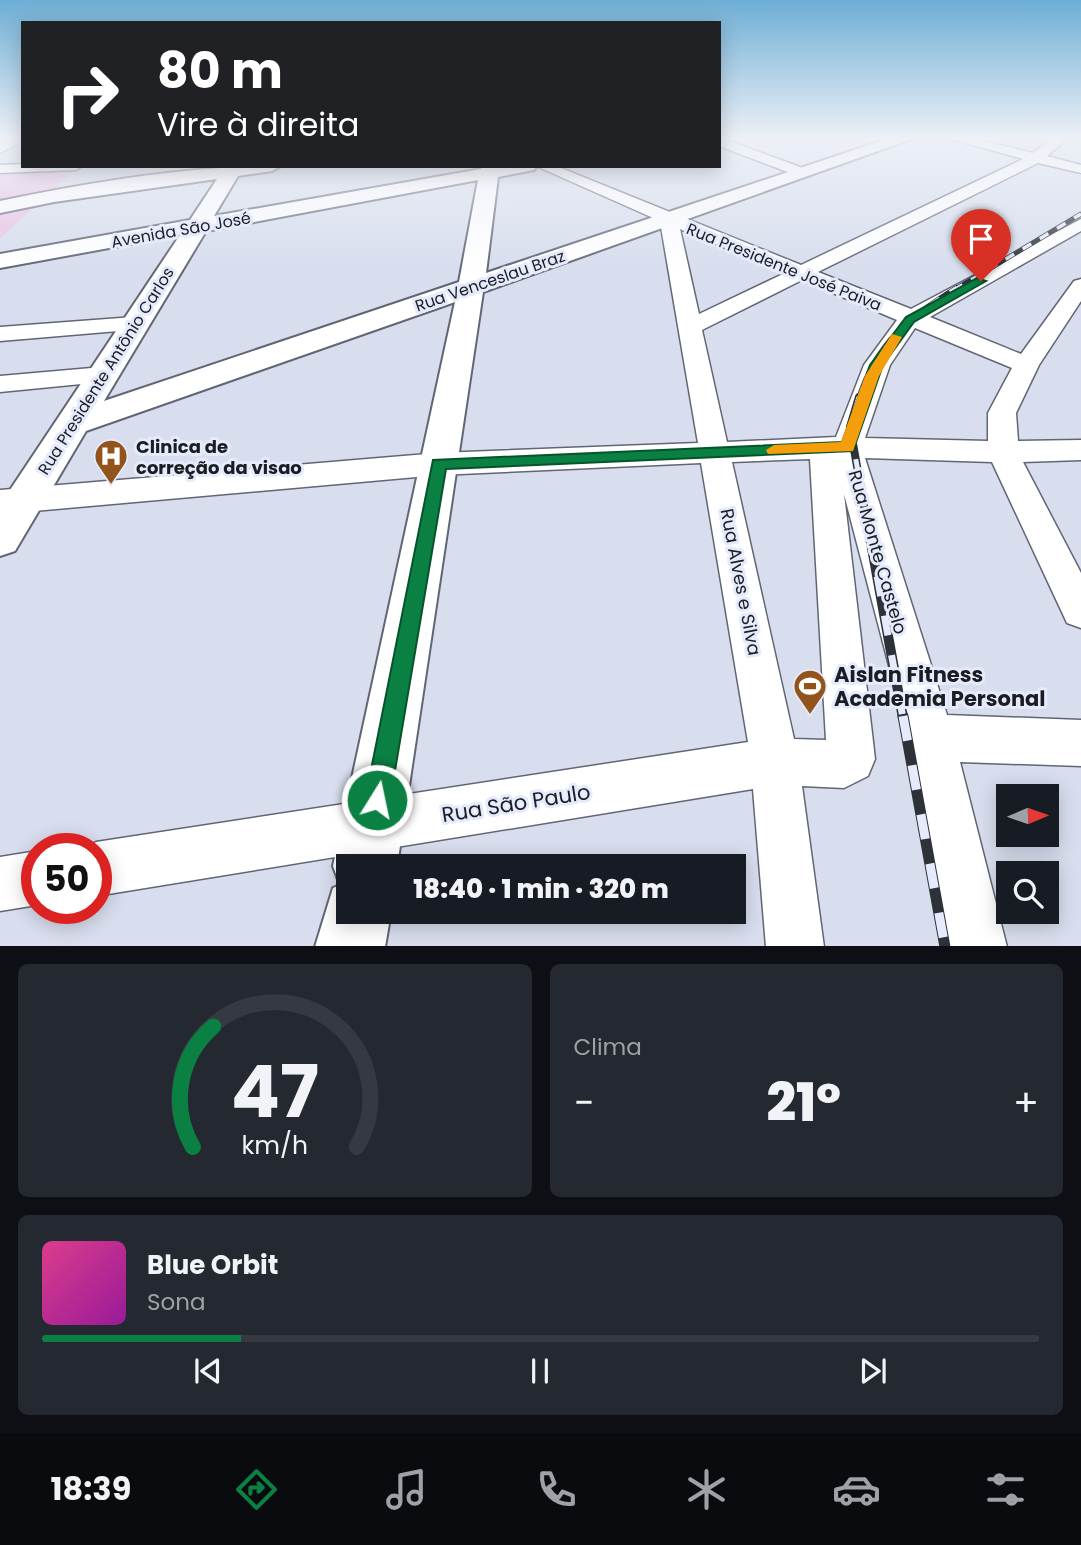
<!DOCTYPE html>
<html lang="pt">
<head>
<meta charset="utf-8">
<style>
	:root { --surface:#171b24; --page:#242831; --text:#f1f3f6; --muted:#9ea1a6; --line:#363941; --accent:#0b8043 }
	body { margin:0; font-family:Poppins,sans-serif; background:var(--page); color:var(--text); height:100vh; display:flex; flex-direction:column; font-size:26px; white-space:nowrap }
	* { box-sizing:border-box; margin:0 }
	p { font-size:23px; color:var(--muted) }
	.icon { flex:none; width:38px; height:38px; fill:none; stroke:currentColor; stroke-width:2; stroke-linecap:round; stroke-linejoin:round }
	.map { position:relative; height:946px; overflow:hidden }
	.details { display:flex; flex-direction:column; gap:18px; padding:18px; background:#0d0f14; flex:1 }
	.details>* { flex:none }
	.banner { position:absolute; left:21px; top:21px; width:700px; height:147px; border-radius:0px; box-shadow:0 4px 18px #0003; background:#202124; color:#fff; overflow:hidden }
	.needle { width:46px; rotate:88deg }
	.tools { position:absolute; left:996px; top:784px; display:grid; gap:14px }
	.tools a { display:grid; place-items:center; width:63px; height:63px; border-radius:0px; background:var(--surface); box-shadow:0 4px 18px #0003; font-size:35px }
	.speed { position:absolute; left:21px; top:833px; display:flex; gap:14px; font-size:35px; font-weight:700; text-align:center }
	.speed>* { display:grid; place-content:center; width:91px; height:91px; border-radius:50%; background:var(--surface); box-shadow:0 4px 18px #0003; line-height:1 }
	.speed .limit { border:10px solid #d22; background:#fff; color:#111 }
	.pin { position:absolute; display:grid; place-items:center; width:60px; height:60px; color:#fff; margin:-72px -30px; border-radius:50% 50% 50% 0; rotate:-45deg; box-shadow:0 0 7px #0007 }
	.pin .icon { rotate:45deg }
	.me { position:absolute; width:77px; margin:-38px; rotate:10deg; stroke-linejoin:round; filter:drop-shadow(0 0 5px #0008) }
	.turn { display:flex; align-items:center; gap:24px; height:147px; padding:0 21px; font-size:32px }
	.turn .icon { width:91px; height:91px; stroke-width:2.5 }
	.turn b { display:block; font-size:49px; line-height:60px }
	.big { font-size:52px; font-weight:800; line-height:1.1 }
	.details .tile { flex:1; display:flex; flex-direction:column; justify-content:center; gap:10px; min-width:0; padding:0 24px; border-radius:10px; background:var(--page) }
	.details .dial { align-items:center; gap:0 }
	.dial svg { height:182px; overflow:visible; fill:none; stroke:var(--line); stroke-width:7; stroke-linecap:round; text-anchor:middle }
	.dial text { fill:var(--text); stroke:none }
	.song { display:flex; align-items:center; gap:21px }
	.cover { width:84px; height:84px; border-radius:10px; background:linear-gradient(135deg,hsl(330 70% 55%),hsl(300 70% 35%)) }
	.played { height:7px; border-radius:4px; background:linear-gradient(90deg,var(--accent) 20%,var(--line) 20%) }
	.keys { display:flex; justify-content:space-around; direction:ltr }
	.heat { display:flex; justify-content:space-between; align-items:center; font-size:38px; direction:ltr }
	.details .tiles { flex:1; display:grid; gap:18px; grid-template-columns:1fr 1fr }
	.tile:last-child { grid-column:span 2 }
	.trip { position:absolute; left:336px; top:854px; width:410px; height:70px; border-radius:0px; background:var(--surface); box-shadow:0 4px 18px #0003; font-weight:800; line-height:70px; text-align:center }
	.tabs { display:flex; height:112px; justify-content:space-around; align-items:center; background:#090b0e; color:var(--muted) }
	.tabs .icon { width:49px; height:49px }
	.tabs .selected { color:var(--accent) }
	.tabs b { font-size:32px; color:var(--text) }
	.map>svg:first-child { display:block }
	.green { fill:#eac2e6 }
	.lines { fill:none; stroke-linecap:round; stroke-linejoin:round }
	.minor-casing { stroke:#616674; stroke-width:3 }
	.secondary-casing { stroke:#616674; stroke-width:4 }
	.minor { fill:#fff; fill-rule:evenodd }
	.secondary { fill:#fff; fill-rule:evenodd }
	.rail-far4-casing { stroke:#2e3137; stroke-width:5 }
	.rail-far3-casing { stroke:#2e3137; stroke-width:6 }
	.rail-far2-casing { stroke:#2e3137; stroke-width:8 }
	.rail-far1-casing { stroke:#2e3137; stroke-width:10 }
	.rail-casing { stroke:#2e3137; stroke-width:11 }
	.rail-far4 { stroke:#e5ebfc; stroke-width:3.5; stroke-dasharray:10; stroke-linecap:butt }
	.rail-far3 { stroke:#e5ebfc; stroke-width:4.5; stroke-dasharray:12; stroke-linecap:butt }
	.rail-far2 { stroke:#e5ebfc; stroke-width:5; stroke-dasharray:16; stroke-linecap:butt }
	.rail-far1 { stroke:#e5ebfc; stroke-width:7; stroke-dasharray:20; stroke-linecap:butt }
	.rail { stroke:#e5ebfc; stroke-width:9; stroke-dasharray:25; stroke-linecap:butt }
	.route { fill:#0b8043; stroke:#07532c; stroke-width:2 }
	.slow { fill:#f59e0b }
	.labels { text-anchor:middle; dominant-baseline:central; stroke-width:6; stroke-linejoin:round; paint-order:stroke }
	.far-street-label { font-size:16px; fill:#1b1d22; stroke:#e5ebfc }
	.poi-label { font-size:18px; font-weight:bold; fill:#1b1d22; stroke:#e5ebfc; text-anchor:start }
	.street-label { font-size:18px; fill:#1b1d22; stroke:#e5ebfc }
	.near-poi-label { font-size:21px; font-weight:bold; fill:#1b1d22; stroke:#e5ebfc; text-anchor:start }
	.near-street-label { font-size:21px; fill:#1b1d22; stroke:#e5ebfc }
</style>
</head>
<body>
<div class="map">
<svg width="1081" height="947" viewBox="0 0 1081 947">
	<rect width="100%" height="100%" fill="#d8deee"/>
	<path class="green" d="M80 166 0 238V168Z"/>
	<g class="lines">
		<defs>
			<path id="minor" d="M10 137H23V141L0 153V143Z
				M719 137 808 170 810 173 808 176H798L719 146Z
				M944 137H967L1033 153 1054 137H1069L1047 156 1081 165V173L1038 163 818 272 911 309 1081 219V231L930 317 1021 354 1074 281 1081 279V301L1039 365 1016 413 1018 441 1081 440V460L1023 462 1081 573V628L1067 623 992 462 865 458 947 715 1081 720V766L960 762 1007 947H949L908 738 844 494 875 759 868 776 844 788 802 786 824 947H766L753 789 96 896V849H81L96 842 748 742 701 463 439 475 0 514V490L439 453 698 443 660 221 536 166H556L801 265 1023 159ZM680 229 785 273 699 314ZM802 280 897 320 864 365 836 437 727 442 702 330ZM915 328 1012 368 988 413V441L865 438 890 365ZM810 459 826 740 794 739 732 462Z
				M23 164V166H83L76 170 0 173V165Z
				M134 317 142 319 146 324 142 329 0 341V327Z
				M103 367 112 369 116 375 112 381 0 392V376Z
				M37 851V905L0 911V857Z"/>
			<path id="secondary" d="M893 137H917L483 292 397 866H348V912H391L385 947H315L333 888 340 885 333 866 455 302 86 431 15 551 0 556V505L180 235 0 268V254L190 220 217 179 54 202 0 213V201C92 182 188 166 281 166L272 171 238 176 214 216 481 169V166H537L534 170 498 177 486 273ZM478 180 459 282 104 401 206 231Z"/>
		</defs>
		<use href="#minor" class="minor-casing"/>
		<use href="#secondary" class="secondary-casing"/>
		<use href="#minor" class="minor"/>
		<use href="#secondary" class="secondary"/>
		<defs>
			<path id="rail-far4" d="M954 290 1081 214"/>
			<path id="rail-far3" d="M859 399C876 344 909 317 957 288"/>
			<path id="rail-far2" d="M859 397 850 427 870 539"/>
			<path id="rail-far1" d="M870 537 903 718"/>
			<path id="rail" d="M903 716 945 947"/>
		</defs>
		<use href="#rail-far4" class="rail-far4-casing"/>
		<use href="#rail-far3" class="rail-far3-casing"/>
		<use href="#rail-far2" class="rail-far2-casing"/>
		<use href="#rail-far1" class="rail-far1-casing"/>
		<use href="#rail" class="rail-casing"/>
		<use href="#rail-far4" class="rail-far4"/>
		<use href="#rail-far3" class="rail-far3"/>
		<use href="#rail-far2" class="rail-far2"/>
		<use href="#rail-far1" class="rail-far1"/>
		<use href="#rail" class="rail"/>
	</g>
	<linearGradient id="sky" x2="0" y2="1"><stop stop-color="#6daed4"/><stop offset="0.51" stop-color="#edf0f7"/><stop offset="1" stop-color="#edf0f7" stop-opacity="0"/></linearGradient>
	<rect width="1081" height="270" fill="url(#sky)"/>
	<path class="route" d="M977 278 986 281 914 322 883 365 853 451 446 469 390 800 386 809 377 813 368 809 365 800 433 460 842 442 870 365 906 317Z"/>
	<path class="slow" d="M892 334 902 337 879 376 853 451 768 454 766 450 774 445 841 442 865 376Z"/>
	<defs>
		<symbol id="hospital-pin" viewBox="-11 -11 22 30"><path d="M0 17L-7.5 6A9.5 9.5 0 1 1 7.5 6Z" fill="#92541a" stroke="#e5ebfc"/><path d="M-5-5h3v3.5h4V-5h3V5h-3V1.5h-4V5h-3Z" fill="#fff"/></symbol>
		<symbol id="stadium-pin" viewBox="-11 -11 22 30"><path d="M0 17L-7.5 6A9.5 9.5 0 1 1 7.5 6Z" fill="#92541a" stroke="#e5ebfc"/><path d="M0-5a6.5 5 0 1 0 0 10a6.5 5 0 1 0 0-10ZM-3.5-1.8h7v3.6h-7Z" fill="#fff"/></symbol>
	</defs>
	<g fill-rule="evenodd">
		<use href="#hospital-pin" x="92" y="437" width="38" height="52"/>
		<use href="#stadium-pin" x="791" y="667" width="38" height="52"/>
	</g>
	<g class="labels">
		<g class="far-street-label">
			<text transform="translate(181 230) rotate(-10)">Avenida São José</text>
			<text transform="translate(784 267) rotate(22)">Rua Presidente José Paiva</text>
			<text transform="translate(490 281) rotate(-19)">Rua Venceslau Braz</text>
			<text transform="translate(106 371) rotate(-58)">Rua Presidente Antônio Carlos</text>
		</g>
		<g class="poi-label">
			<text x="136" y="446">Clinica de<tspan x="136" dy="21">correção da visao</tspan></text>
		</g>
		<g class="street-label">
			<text transform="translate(878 552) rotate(74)">Rua Monte Castelo</text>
			<text transform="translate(741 582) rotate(79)">Rua Alves e Silva</text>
		</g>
		<g class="near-poi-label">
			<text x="834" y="674">Aislan Fitness<tspan x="834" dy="24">Academia Personal</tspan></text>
		</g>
		<g class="near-street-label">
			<text transform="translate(516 803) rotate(-9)">Rua São Paulo</text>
		</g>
	</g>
</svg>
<div class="tools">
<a><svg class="needle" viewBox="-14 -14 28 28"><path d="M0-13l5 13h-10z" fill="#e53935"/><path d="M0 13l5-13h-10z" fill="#9ea1a6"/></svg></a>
<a><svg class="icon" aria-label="search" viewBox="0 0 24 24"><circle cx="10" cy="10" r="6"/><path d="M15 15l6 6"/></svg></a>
</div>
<div class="speed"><div class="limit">50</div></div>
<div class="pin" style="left:981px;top:281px;background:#d93025"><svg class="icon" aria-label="arrive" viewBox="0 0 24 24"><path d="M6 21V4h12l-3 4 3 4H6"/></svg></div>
<svg class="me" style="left:377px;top:800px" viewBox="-20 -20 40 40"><circle r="17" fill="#0b8043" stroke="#fff" stroke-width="3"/><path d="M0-11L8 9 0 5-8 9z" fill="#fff"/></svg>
<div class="trip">18:40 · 1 min · 320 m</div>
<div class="banner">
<div class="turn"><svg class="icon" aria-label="right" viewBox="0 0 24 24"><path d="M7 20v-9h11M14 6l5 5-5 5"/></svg><div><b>80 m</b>Vire à direita</div></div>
</div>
</div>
<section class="details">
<div class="tiles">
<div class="tile dial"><svg viewBox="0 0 100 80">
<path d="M14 69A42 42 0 1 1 86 69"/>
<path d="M14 69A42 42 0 0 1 23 16" stroke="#0b8043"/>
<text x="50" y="56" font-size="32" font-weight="700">47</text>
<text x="50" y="72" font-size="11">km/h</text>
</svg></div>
<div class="tile"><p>Clima</p>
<div class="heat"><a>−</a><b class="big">21°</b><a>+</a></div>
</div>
<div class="tile">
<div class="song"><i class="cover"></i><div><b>Blue Orbit</b><p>Sona</p></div></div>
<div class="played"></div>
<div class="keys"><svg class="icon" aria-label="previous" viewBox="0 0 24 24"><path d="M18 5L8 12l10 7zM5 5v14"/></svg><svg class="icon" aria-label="pause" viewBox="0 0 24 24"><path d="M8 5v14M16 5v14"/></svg><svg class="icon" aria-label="next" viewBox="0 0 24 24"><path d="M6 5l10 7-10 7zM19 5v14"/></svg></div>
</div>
</div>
</section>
<nav class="tabs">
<b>18:39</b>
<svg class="icon selected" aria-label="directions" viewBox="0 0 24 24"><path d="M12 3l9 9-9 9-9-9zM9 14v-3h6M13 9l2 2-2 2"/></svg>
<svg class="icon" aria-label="music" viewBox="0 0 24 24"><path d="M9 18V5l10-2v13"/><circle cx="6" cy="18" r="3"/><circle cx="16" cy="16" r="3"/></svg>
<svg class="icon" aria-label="phone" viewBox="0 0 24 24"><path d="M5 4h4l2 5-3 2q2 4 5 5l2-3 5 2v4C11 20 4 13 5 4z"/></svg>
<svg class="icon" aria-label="climate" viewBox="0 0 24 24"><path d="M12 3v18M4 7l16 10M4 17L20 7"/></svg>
<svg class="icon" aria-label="car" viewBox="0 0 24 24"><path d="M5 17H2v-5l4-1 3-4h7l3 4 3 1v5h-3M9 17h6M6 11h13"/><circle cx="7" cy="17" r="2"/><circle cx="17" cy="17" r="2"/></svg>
<svg class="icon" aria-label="filters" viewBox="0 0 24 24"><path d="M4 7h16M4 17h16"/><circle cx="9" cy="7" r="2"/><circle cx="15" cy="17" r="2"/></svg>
</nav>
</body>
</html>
